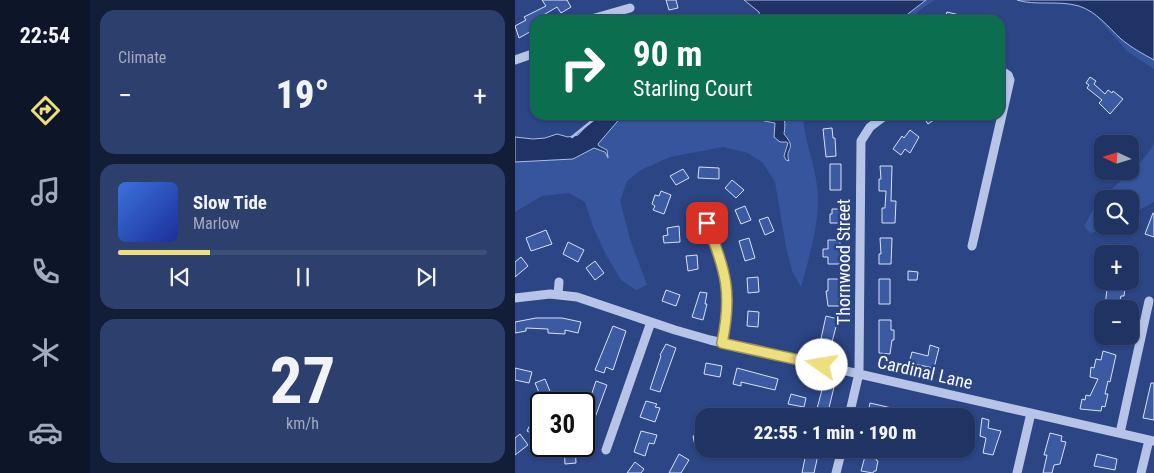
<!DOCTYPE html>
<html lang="en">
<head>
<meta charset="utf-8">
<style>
	:root { --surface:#203464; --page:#2d3f6d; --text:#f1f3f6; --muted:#a2aabf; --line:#3d4f78; --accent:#edde7e }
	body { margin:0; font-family:"Roboto Condensed",sans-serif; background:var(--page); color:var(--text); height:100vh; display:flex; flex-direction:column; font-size:19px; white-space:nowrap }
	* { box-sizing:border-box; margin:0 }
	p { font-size:16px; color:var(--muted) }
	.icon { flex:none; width:28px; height:28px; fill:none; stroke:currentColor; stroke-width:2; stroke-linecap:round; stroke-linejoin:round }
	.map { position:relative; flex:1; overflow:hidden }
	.details { display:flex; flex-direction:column; gap:10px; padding:10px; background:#121d37; width:425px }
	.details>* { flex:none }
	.hud { position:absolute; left:15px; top:15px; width:475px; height:105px; border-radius:15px; box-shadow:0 1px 4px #0004,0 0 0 1px var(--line); background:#0b6e4f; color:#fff; overflow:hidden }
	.needle { width:32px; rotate:274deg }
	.buttons { position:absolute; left:579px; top:135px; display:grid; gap:10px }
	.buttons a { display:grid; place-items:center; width:45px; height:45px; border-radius:10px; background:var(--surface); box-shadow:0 1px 4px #0004,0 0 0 1px var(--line); font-size:25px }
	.speed { position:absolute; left:15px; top:392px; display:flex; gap:10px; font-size:25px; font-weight:700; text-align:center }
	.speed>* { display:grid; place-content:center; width:65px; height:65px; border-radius:50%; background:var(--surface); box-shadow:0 1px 4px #0004,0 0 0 1px var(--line); line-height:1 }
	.speed .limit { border:2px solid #111; border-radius:8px; background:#fff; color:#111 }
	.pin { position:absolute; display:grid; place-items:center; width:42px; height:42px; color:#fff; margin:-21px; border-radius:10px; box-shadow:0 2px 8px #0006 }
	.me { position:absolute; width:55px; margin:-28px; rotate:283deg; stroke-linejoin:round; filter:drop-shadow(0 0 4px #0008) }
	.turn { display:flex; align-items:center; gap:18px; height:105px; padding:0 20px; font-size:22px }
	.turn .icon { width:65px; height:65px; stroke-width:2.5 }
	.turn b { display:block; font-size:35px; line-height:42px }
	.big { font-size:38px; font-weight:800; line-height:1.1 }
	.details .widget { flex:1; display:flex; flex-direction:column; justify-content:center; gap:8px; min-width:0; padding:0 18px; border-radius:15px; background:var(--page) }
	.details .dial { align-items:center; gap:0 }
	.dial b { font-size:65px; line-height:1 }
	.song { display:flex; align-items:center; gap:15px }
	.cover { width:60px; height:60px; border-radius:8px; background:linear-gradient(135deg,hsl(220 70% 55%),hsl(230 70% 35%)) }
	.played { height:5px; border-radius:2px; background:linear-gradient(90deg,var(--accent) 25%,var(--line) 25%) }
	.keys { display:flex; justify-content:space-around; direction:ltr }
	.heat { display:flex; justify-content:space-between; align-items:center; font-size:28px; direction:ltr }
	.trip { position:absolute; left:180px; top:408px; width:280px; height:50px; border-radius:15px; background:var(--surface); box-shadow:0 1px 4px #0004,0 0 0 1px var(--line); font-weight:800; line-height:50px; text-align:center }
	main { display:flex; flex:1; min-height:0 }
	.tab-bar { display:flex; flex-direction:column; width:90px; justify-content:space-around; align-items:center; background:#0d1528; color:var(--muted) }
	.tab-bar .icon { width:35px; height:35px }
	.tab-bar .selected { color:var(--accent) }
	.tab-bar b { font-size:22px; color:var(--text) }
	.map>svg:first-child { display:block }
	.green { fill:#36559c }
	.water { fill:#1f3367; stroke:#abbee7 }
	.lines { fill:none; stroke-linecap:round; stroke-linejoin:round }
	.stream { stroke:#abbee7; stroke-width:2.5 }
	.building { fill:#3c5aa1; stroke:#d9e2f6 }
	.minor { stroke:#b6c5e7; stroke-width:9 }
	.route-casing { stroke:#9a9052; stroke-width:12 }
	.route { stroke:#edde7e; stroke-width:9 }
	.labels { text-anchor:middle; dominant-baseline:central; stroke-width:5; stroke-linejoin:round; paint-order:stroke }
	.street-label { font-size:18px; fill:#fff; stroke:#2b4585 }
</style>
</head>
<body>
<main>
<nav class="tab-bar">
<b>22:54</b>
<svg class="icon selected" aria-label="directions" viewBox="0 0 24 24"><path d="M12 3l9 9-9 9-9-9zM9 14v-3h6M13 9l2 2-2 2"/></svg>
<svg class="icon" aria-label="music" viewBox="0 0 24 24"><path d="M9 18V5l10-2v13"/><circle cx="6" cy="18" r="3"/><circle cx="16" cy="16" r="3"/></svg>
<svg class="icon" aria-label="phone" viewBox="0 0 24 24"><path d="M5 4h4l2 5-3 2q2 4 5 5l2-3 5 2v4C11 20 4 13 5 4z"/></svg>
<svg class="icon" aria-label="climate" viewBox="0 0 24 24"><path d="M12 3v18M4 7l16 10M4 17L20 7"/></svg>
<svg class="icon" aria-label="car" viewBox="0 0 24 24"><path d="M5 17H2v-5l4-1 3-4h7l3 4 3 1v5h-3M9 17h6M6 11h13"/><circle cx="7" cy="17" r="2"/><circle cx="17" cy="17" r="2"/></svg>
</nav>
<section class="details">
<div class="widget"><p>Climate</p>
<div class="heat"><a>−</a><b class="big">19°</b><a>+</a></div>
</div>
<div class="widget">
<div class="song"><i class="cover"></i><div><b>Slow Tide</b><p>Marlow</p></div></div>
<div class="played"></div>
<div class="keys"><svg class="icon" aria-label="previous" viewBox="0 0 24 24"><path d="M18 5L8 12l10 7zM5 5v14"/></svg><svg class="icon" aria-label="pause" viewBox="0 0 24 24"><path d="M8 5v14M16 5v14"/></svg><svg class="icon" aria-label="next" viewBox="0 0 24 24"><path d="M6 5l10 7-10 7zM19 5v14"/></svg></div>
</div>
<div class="widget dial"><b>27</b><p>km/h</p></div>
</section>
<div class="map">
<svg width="639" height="473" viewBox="0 0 639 473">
	<rect width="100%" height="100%" fill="#2b4585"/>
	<path class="green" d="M411 0H420L406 9 395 20H385Z
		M577 12C597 30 615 47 639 60V69L613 52Z
		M108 115H244L249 121 260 123C260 134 265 138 273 143L269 156 274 160 272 156 275 150V141L269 134 270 124 266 115H288C289 143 303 170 303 199 303 229 294 258 286 287L277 271 271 247 260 182 248 163 233 153 208 147 155 157 126 170 112 181 105 201 116 242 132 285 121 290 106 280 91 255 78 227 70 202 54 193 27 196 0 212V162L58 159 79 148 90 152 92 156V150L83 144Z
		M639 143V202L615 215V199H588V226H593L584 231 575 233 569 226C574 218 577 210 583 203 601 182 626 168 639 143Z"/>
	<path class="water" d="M229 0H411L385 20H245L244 12Z
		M502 0H639V60C628 54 617 48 606 39 593 27 582 12 564 6 543 0 520 6 502 0Z
		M81 115H108L83 144 84 146 92 150 93 158 90 152 79 148 58 159 0 162V137L18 139 30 138 42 134 53 137 63 135Z
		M244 115C263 115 273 110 269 134 283 150 269 148 274 161L271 160 269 156 273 143 271 142H265L259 137 260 123 249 121Z"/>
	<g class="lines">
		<path class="stream" d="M57 137 78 120"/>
	</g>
	<path class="building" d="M27 0H52L56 7 46 13 42 7 25 17 27 20H20V29L4 38 0 26 11 20 9 17 31 6Z
		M151 0H161L163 8 154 10Z
		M432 12 457 18 456 20H429Z
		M575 77 581 81 579 84 590 94 593 90 597 93 598 91 608 99 595 114 584 103 587 100 572 88 574 85 571 83Z
		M407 115H426L413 124Z
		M317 128 318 138H320L321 156 311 157 308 129Z
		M395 130 404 137 395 153 390 149 386 155 378 149 387 136 389 138Z
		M315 164H326V190H315Z
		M365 166H377L376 201H381L380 223H367V208H370L371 191H364V179H366Z
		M184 167 204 168V179L183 178Z
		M168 169 174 178 161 185 155 176Z
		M217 180 229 190 221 198 210 188Z
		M146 191 156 195 149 214 138 210 140 206 137 204 140 195 144 196Z
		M230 206 236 220 226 224 220 210Z
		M317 209H325L324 223H315V214H317Z
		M638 213H639V237L630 234Z
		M253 217 259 231 250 235 244 220Z
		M164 226 165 242 149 243 148 236 153 235 152 228Z
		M31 230 37 244 16 251 11 238Z
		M234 238 240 258 230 261 224 241Z
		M365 238H377L376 264H364V254H366Z
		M313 240H325V264H313V257H308V249H313Z
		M53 242 69 250 63 262 48 254Z
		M182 255 183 269 173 271 171 256Z
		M6 257 13 266 0 277V262Z
		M80 261 89 273 80 280 71 268Z
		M393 271 403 272 402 280H393Z
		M243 277 244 292 233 293 232 278Z
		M313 279H325L327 297H324V306H313L311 291H313Z
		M364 279H375V304H364Z
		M597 286 610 288 609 296H606L603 309 590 306 592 289 596 290Z
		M151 290 165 295 161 306 147 301Z
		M185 292 192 293 190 304H192L188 320 177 317Z
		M233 311 244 312 243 327 232 326Z
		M311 316 323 319 316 346 305 343Z
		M21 318H47L66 322 63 333 50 330V334L33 333V329L11 328V331L0 333V322Z
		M364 320H376V330H379V340H377L375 354 364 353Z
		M98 326 111 331 98 370 91 367 89 373 80 370Z
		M151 344 161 348 145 392 135 389 146 356 145 355Z
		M415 345 424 348 419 368 394 363 397 352 413 356Z
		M588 351 601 355 595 382 593 381 590 394H593L590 407 587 406 586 411 565 409 567 399 570 400 571 395 575 396 583 379 575 377 576 367 579 368 581 359 586 360Z
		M191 363 207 366 205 377 189 374Z
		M0 368 17 372 14 383 0 380Z
		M222 368 263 379 260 390 226 382V386L218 384Z
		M30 379 39 401 33 404H29L20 383Z
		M81 381 92 385 78 423 69 419V407L72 408Z
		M636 383H639V420L628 418Z
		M308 386 319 387 312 416H300Z
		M276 394 291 398 289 407 273 404Z
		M131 401 142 404 140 407 145 408 140 422 125 417Z
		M355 403 403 414 402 416H365L353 413Z
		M21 412 26 415V425L21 436 12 431Z
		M467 418 474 420 473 428 486 431 478 455 468 453 471 438 465 436Z
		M126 431 142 435 139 444 134 443 130 456 119 452Z
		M535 433 547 436 546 441 551 442 545 464 539 465 537 473H528L532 455H529Z
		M5 434 13 445 0 455V438Z
		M189 435V445L180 446 178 436Z
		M49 446H60L61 463 50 464Z
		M352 449 363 451 361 460 363 461 361 471H359L358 473 346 471Z
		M291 453 303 455 299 473H287Z
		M164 454 174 460 166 473H154Z
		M582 454 602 459 600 470 579 466Z
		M120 462 129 469 126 473H112Z"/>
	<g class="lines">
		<path class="minor" d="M73 20 115 8
			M0 60 20 53
			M192 223C210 271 218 291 207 343
			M457 246 495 80 493 75 485 70
			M43 295 44 282
			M0 298 35 294 62 297 160 330 195 340 639 441
			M334 416 344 373 346 141 355 127 371 115
			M605 433 634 301
			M91 450 136 322
			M321 473 327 449
			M502 473 516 413
			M626 473 634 440"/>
	</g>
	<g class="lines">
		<defs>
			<path id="route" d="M192 223C210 271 218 291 207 343L307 365"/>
		</defs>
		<use href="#route" class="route-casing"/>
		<use href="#route" class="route"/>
	</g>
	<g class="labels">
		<g class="street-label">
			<text transform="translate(328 262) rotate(-90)">Thornwood Street</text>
			<text transform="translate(410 372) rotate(13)">Cardinal Lane</text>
		</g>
	</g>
</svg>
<div class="buttons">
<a><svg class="needle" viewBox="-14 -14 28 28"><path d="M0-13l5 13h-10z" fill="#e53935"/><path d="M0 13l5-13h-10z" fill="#a2aabf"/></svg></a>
<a><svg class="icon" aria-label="search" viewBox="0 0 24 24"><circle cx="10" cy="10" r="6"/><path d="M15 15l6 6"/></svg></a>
<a>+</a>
<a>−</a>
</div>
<div class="speed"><div class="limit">30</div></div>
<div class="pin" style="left:192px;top:223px;background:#d93025"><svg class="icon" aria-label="arrive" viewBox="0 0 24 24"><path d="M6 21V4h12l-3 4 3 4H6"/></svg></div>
<svg class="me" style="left:307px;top:365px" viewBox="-20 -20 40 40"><circle r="19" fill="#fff"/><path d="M0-13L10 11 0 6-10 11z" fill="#edde7e"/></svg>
<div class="trip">22:55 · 1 min · 190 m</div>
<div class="hud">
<div class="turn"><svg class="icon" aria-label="right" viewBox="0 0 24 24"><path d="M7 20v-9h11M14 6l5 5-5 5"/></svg><div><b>90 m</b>Starling Court</div></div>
</div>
</div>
</main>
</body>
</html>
